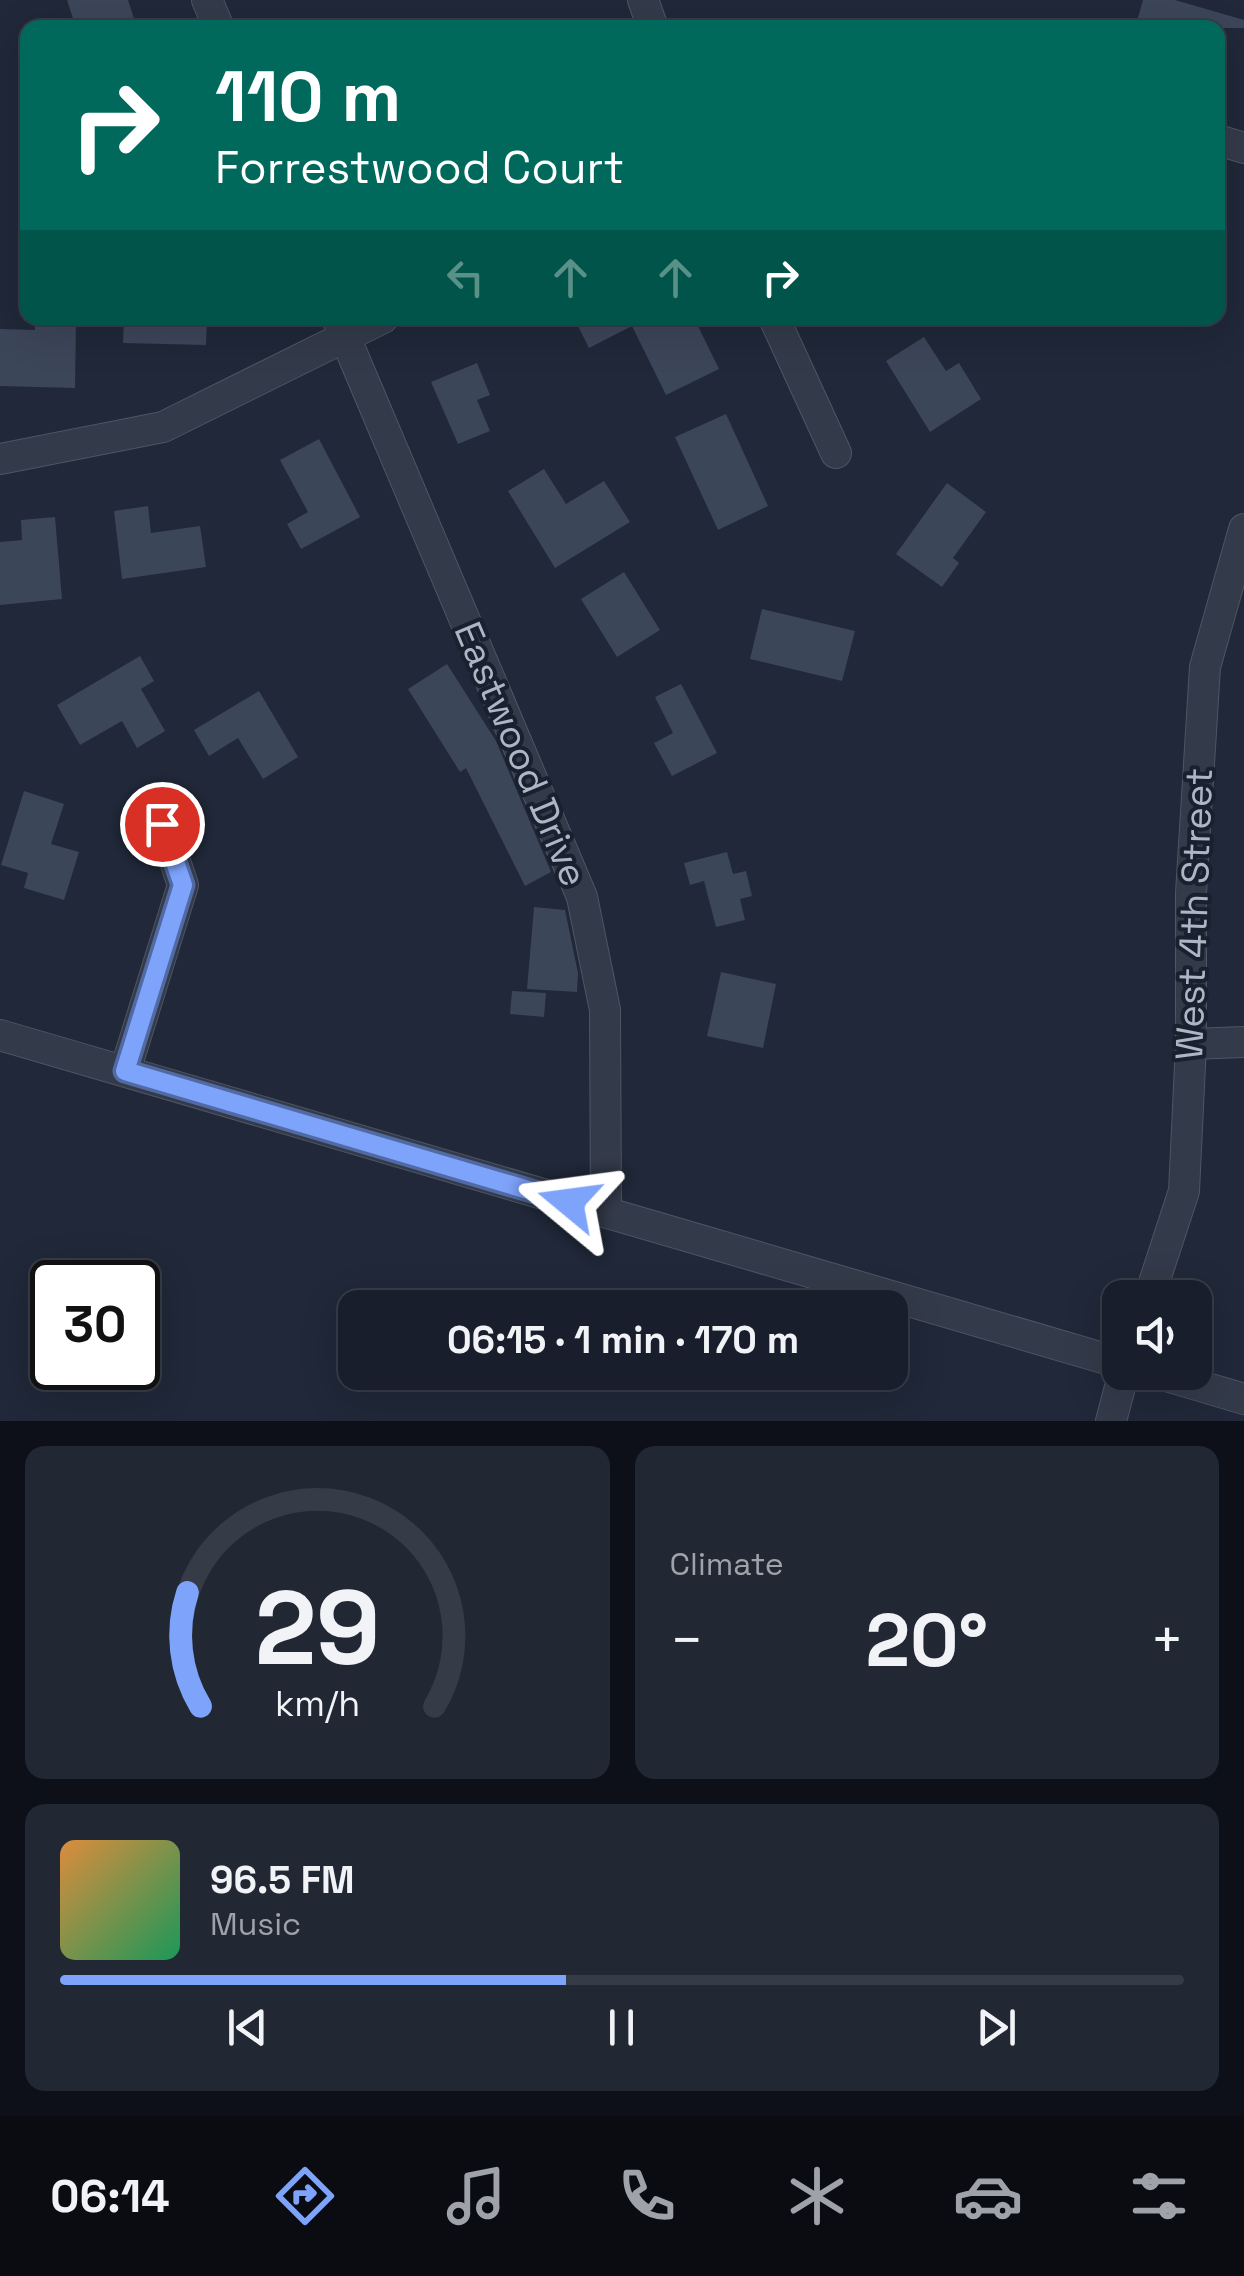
<!DOCTYPE html>
<html lang="en">
<head>
<meta charset="utf-8">
<style>
	:root { --surface:#181e2b; --page:#212733; --text:#f1f3f6; --muted:#9fa2a9; --line:#363c47; --accent:#7ea3fb }
	body { margin:0; font-family:"Space Grotesk",sans-serif; background:var(--page); color:var(--text); height:100vh; display:flex; flex-direction:column; font-size:38px; white-space:nowrap }
	* { box-sizing:border-box; margin:0 }
	p { font-size:32px; color:var(--muted) }
	.icon { flex:none; width:55px; height:55px; fill:none; stroke:currentColor; stroke-width:2; stroke-linecap:round; stroke-linejoin:round }
	.map { position:relative; height:1421px; overflow:hidden }
	.sheet { display:flex; flex-direction:column; gap:25px; padding:25px; background:#0d1018; flex:1 }
	.sheet>* { flex:none }
	.guide { position:absolute; left:20px; top:20px; width:1205px; height:305px; border-radius:20px; box-shadow:0 10px 40px #0002,0 0 0 2px var(--line); background:#00695c; color:#fff; overflow:hidden }
	.buttons { position:absolute; left:1102px; top:1280px; display:grid; gap:20px }
	.buttons a { display:grid; place-items:center; width:110px; height:110px; border-radius:20px; background:var(--surface); box-shadow:0 10px 40px #0002,0 0 0 2px var(--line); font-size:50px }
	.speed { position:absolute; left:30px; top:1260px; display:flex; gap:20px; font-size:50px; font-weight:700; text-align:center }
	.speed>* { display:grid; place-content:center; width:130px; height:130px; border-radius:50%; background:var(--surface); box-shadow:0 10px 40px #0002,0 0 0 2px var(--line); line-height:1 }
	.speed .limit { border:5px solid #111; border-radius:15px; background:#fff; color:#111 }
	.pin { position:absolute; display:grid; place-items:center; width:85px; height:85px; color:#fff; margin:-42px; border:5px solid #fff; border-radius:50%; box-shadow:0 2px 10px #0007 }
	.me { position:absolute; width:110px; margin:-55px; rotate:286deg; stroke-linejoin:round; filter:drop-shadow(0 0 8px #0008) }
	.turn { display:flex; align-items:center; gap:35px; height:210px; padding:0 30px; font-size:45px }
	.turn .icon { width:130px; height:130px; stroke-width:2.5 }
	.turn b { display:block; font-size:70px; line-height:85px }
	.lanes { display:flex; align-items:center; height:95px; padding:0 30px; background:#0003; justify-content:center; gap:50px; direction:ltr }
	.lanes .off { opacity:.35 }
	.big { font-size:75px; font-weight:700; line-height:1.1 }
	.sheet .tile { flex:1; display:flex; flex-direction:column; justify-content:center; gap:15px; min-width:0; padding:0 35px; border-radius:20px; background:var(--page) }
	.sheet .dial { align-items:center; gap:0 }
	.dial svg { height:260px; overflow:visible; fill:none; stroke:var(--line); stroke-width:7; stroke-linecap:round; text-anchor:middle }
	.dial text { fill:var(--text); stroke:none }
	.song { display:flex; align-items:center; gap:30px }
	.cover { width:120px; height:120px; border-radius:15px; background:linear-gradient(135deg,hsl(30 70% 55%),hsl(150 70% 35%)) }
	.played { height:10px; border-radius:5px; background:linear-gradient(90deg,var(--accent) 45%,var(--line) 45%) }
	.keys { display:flex; justify-content:space-around; direction:ltr }
	.heat { display:flex; justify-content:space-between; align-items:center; font-size:55px; direction:ltr }
	.sheet .tiles { flex:1; display:grid; gap:25px; grid-template-columns:1fr 1fr }
	.tile:last-child { grid-column:span 2 }
	.trip { position:absolute; left:338px; top:1290px; width:570px; height:100px; border-radius:20px; background:var(--surface); box-shadow:0 10px 40px #0002,0 0 0 2px var(--line); font-weight:700; line-height:100px; text-align:center }
	.menu { display:flex; height:160px; justify-content:space-around; align-items:center; background:#0a0c11; color:var(--muted) }
	.menu .icon { width:70px; height:70px }
	.menu .active { color:var(--accent) }
	.menu b { font-size:45px; color:var(--text) }
	.map>svg:first-child { display:block }
	.building { fill:#3c4659 }
	.lines { fill:none; stroke-linecap:round; stroke-linejoin:round }
	.minor-casing { stroke:#4e5564; stroke-width:32 }
	.minor { stroke:#333a49; stroke-width:30 }
	.route-casing { stroke:#526aa3; stroke-width:25 }
	.route { stroke:#7ea3fb; stroke-width:18 }
	.labels { text-anchor:middle; dominant-baseline:central; stroke-width:8; stroke-linejoin:round; paint-order:stroke }
	.street-label { font-size:38px; fill:#aeb5c6; stroke:#19202e }
</style>
</head>
<body>
<div class="map">
<svg width="1244" height="1421" viewBox="0 0 1244 1421">
	<rect width="100%" height="100%" fill="#202839"/>
	<path class="building" d="M67 0H128L137 28H76Z
		M1143 0H1175L1244 20V28H1135Z
		M35 318H76L75 388 0 386V329L35 330Z
		M124 318H207L206 345 123 343Z
		M574 318H694L719 369 666 395 632 326 589 348Z
		M924 337 946 371 959 363 981 399 930 432 886 361Z
		M477 363 490 395 477 400 490 431 458 444 431 382Z
		M726 414 768 506 718 530 675 437Z
		M319 439 360 517 301 549 287 524 308 512 280 460Z
		M544 469 566 504 604 481 630 522 555 568 508 491Z
		M947 483 986 512 953 558 959 563 942 587 896 554Z
		M148 506 151 533 200 526 206 567 122 579 114 511Z
		M55 517 62 599 0 605V542L22 540 21 520Z
		M624 572 660 630 617 657 581 599Z
		M762 609 855 631 842 681 750 659Z
		M140 656 154 681 141 689 165 731 137 748 122 721 80 745 57 705Z
		M447 664 496 741 551 872 525 886 466 768 460 772 408 689Z
		M681 684 717 753 672 776 654 743 673 733 655 697Z
		M259 691 298 757 263 779 238 738 209 756 194 730Z
		M24 791 64 804 51 844 79 852 64 900 24 888 28 873 1 865Z
		M727 852 733 874 746 871 752 896 740 899 745 920 716 927 704 881 690 885 684 863Z
		M534 907 565 910 578 973 577 992 527 989Z
		M721 972 776 984 763 1048 707 1036Z
		M512 991 546 993 544 1017 510 1014Z"/>
	<g class="lines">
		<defs>
			<path id="minor" d="M207 0 219 28
				M643 0 653 28
				M1218 140 1244 148
				M337 318 582 897 605 1010 606 1213
				M774 318 836 453
				M0 459 163 427 383 318
				M0 1035 1120 1363
				M1191 1044 1244 1042
				M125 1071 183 885 163 825
				M1149 1298 1184 1191 1191 1044V893L1205 667 1244 529
				M1153 1372 1244 1399
				M1111 1421 1124 1372"/>
		</defs>
		<use href="#minor" class="minor-casing"/>
		<use href="#minor" class="minor"/>
	</g>
	<g class="lines">
		<defs>
			<path id="route" d="M162 824 183 885 125 1071 569 1202"/>
		</defs>
		<use href="#route" class="route-casing"/>
		<use href="#route" class="route"/>
	</g>
	<g class="labels">
		<g class="street-label">
			<text transform="translate(521 754) rotate(67)">Eastwood Drive</text>
			<text transform="translate(1194 914) rotate(-88)">West 4th Street</text>
		</g>
	</g>
</svg>
<div class="buttons">
<a><svg class="icon" aria-label="sound" viewBox="0 0 24 24"><path d="M4 9h4l5-4v14l-5-4H4zM17 9q2 3 0 6"/></svg></a>
</div>
<div class="speed"><div class="limit">30</div></div>
<div class="pin" style="left:162px;top:824px;background:#d93025"><svg class="icon" aria-label="arrive" viewBox="0 0 24 24"><path d="M6 21V4h12l-3 4 3 4H6"/></svg></div>
<svg class="me" style="left:569px;top:1202px" viewBox="-20 -20 40 40"><path d="M0-17L14 15 0 8-14 15z" fill="#7ea3fb" stroke="#fff" stroke-width="4"/></svg>
<div class="trip">06:15 · 1 min · 170 m</div>
<div class="guide">
<div class="turn"><svg class="icon" aria-label="right" viewBox="0 0 24 24"><path d="M7 20v-9h11M14 6l5 5-5 5"/></svg><div><b>110 m</b>Forrestwood Court</div></div>
<div class="lanes"><svg class="icon off" aria-label="left" viewBox="0 0 24 24"><path d="M17 20v-9H6M10 6l-5 5 5 5"/></svg><svg class="icon off" aria-label="ahead" viewBox="0 0 24 24"><path d="M12 20V5M6 11l6-6 6 6"/></svg><svg class="icon off" aria-label="ahead" viewBox="0 0 24 24"><path d="M12 20V5M6 11l6-6 6 6"/></svg><svg class="icon" aria-label="right" viewBox="0 0 24 24"><path d="M7 20v-9h11M14 6l5 5-5 5"/></svg></div>
</div>
</div>
<section class="sheet">
<div class="tiles">
<div class="tile dial"><svg viewBox="0 0 100 80">
<path d="M14 69A42 42 0 1 1 86 69"/>
<path d="M14 69A42 42 0 0 1 10 34" stroke="#7ea3fb"/>
<text x="50" y="56" font-size="32" font-weight="700">29</text>
<text x="50" y="72" font-size="11">km/h</text>
</svg></div>
<div class="tile"><p>Climate</p>
<div class="heat"><a>−</a><b class="big">20°</b><a>+</a></div>
</div>
<div class="tile">
<div class="song"><i class="cover"></i><div><b>96.5 FM</b><p>Music</p></div></div>
<div class="played"></div>
<div class="keys"><svg class="icon" aria-label="previous" viewBox="0 0 24 24"><path d="M18 5L8 12l10 7zM5 5v14"/></svg><svg class="icon" aria-label="pause" viewBox="0 0 24 24"><path d="M8 5v14M16 5v14"/></svg><svg class="icon" aria-label="next" viewBox="0 0 24 24"><path d="M6 5l10 7-10 7zM19 5v14"/></svg></div>
</div>
</div>
</section>
<nav class="menu">
<b>06:14</b>
<svg class="icon active" aria-label="directions" viewBox="0 0 24 24"><path d="M12 3l9 9-9 9-9-9zM9 14v-3h6M13 9l2 2-2 2"/></svg>
<svg class="icon" aria-label="music" viewBox="0 0 24 24"><path d="M9 18V5l10-2v13"/><circle cx="6" cy="18" r="3"/><circle cx="16" cy="16" r="3"/></svg>
<svg class="icon" aria-label="phone" viewBox="0 0 24 24"><path d="M5 4h4l2 5-3 2q2 4 5 5l2-3 5 2v4C11 20 4 13 5 4z"/></svg>
<svg class="icon" aria-label="climate" viewBox="0 0 24 24"><path d="M12 3v18M4 7l16 10M4 17L20 7"/></svg>
<svg class="icon" aria-label="car" viewBox="0 0 24 24"><path d="M5 17H2v-5l4-1 3-4h7l3 4 3 1v5h-3M9 17h6M6 11h13"/><circle cx="7" cy="17" r="2"/><circle cx="17" cy="17" r="2"/></svg>
<svg class="icon" aria-label="filters" viewBox="0 0 24 24"><path d="M4 7h16M4 17h16"/><circle cx="9" cy="7" r="2"/><circle cx="15" cy="17" r="2"/></svg>
</nav>
</body>
</html>
